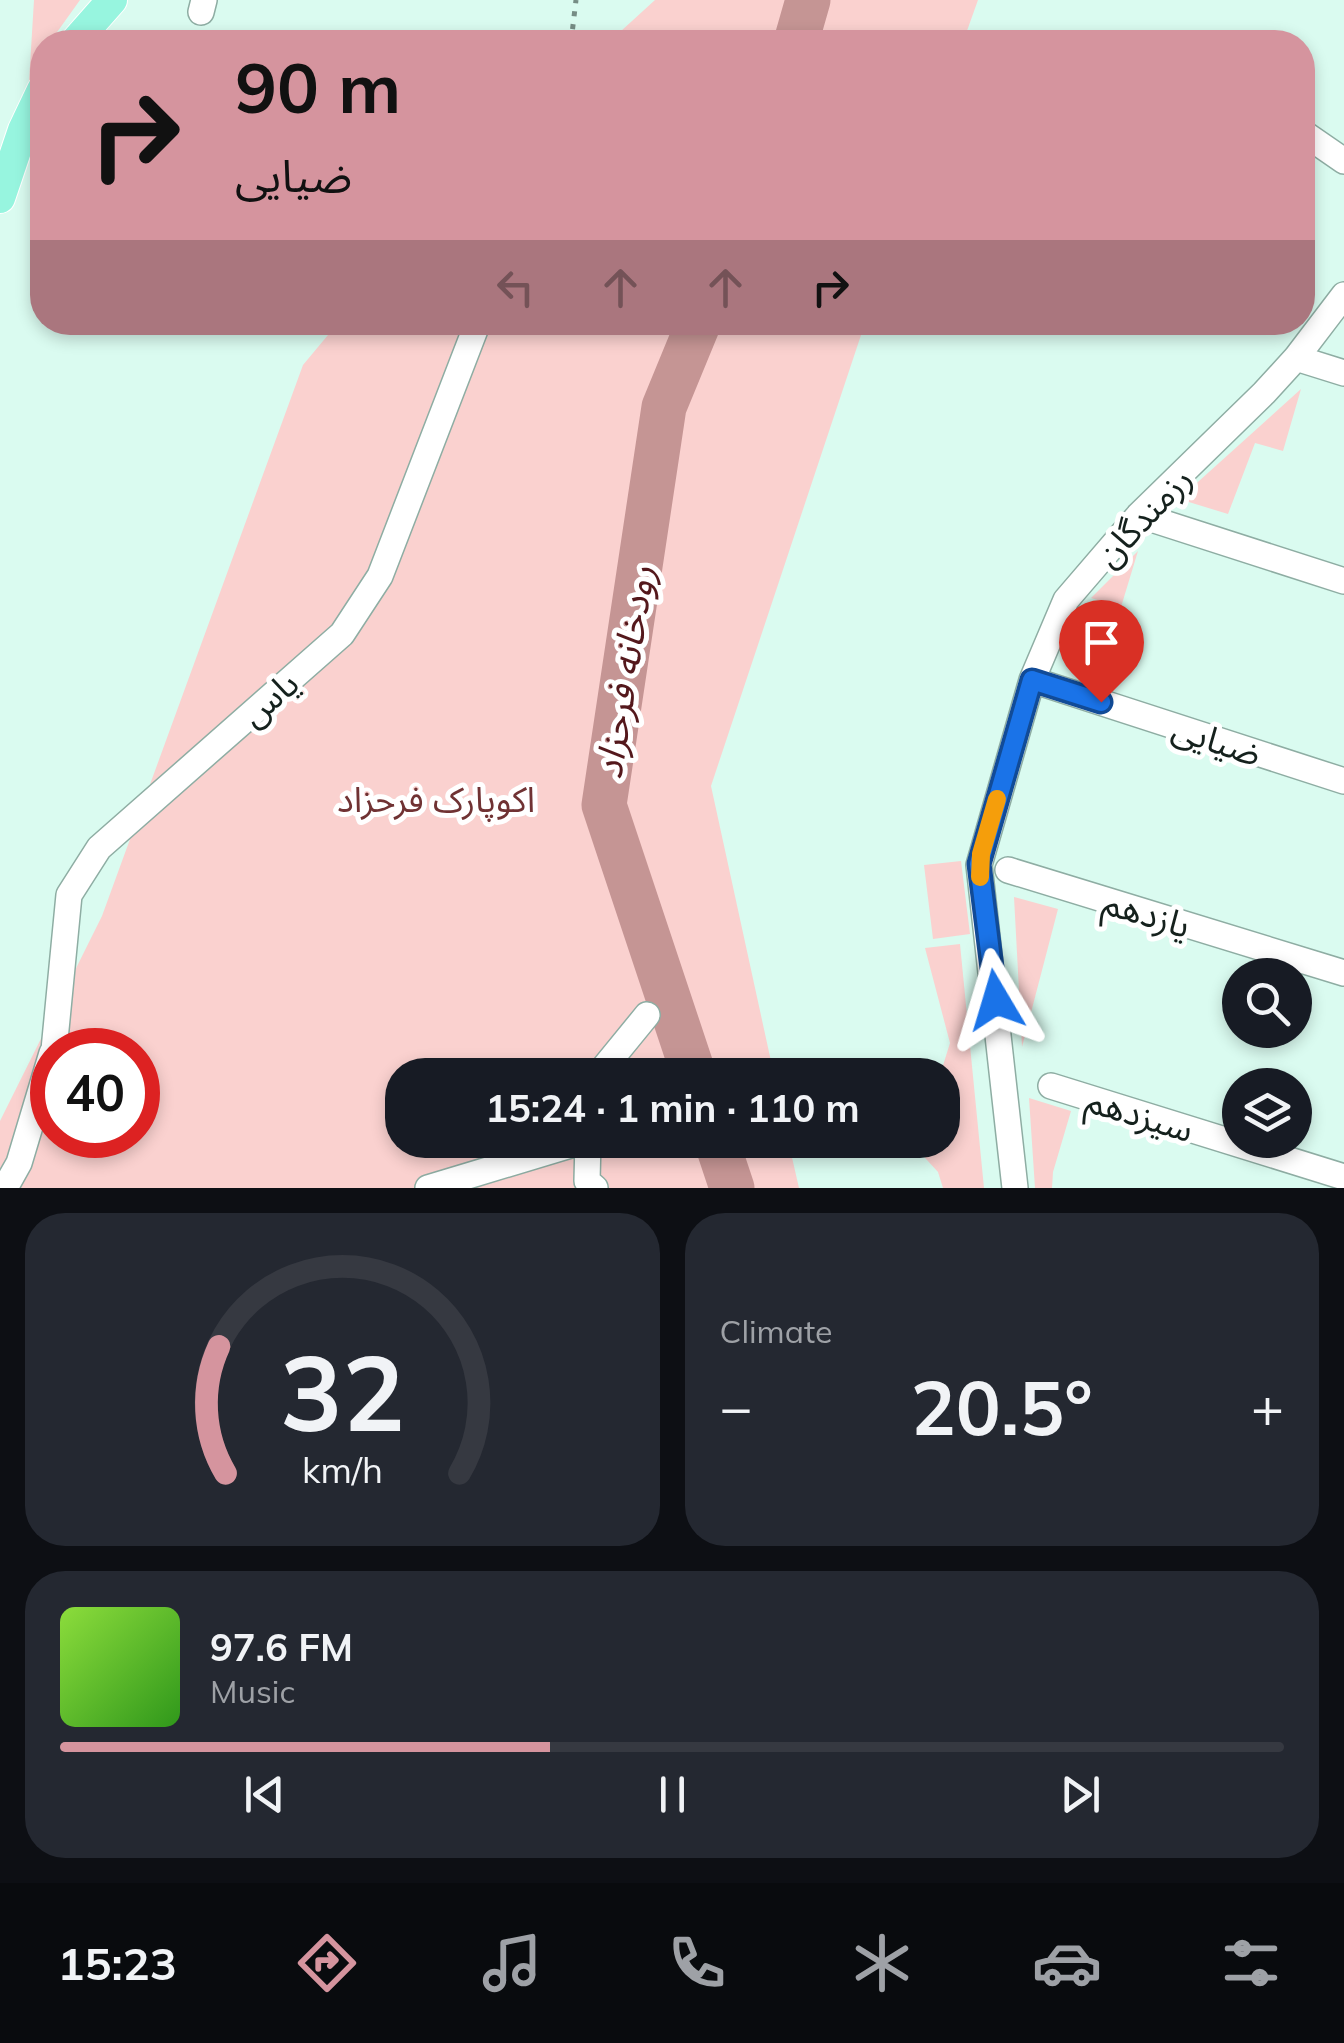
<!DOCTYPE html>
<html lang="en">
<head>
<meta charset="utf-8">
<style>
	:root { --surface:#171b24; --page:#242831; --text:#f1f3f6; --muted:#9ea1a6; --line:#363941; --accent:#d5949e }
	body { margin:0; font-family:Mulish,"Noto Sans Arabic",sans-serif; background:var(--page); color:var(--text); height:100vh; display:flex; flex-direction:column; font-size:38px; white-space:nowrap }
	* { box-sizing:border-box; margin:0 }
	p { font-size:32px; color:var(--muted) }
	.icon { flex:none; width:55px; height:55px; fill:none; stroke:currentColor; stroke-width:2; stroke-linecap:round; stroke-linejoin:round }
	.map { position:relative; height:1188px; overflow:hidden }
	.drawer { display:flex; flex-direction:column; gap:25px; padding:25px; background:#0d0f14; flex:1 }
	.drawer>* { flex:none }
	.hud { position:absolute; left:30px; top:30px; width:1285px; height:305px; border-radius:40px; box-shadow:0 5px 15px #0003; background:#d5949e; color:#111; overflow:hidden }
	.buttons { position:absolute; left:1222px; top:958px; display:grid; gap:20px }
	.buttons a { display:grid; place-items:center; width:90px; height:90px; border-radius:50%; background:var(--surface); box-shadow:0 5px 15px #0003; font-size:50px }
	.speed { position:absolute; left:30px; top:1028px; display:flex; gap:20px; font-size:50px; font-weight:700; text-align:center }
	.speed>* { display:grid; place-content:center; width:130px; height:130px; border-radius:50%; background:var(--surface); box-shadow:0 5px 15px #0003; line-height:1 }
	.speed .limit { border:15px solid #d22; background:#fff; color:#111 }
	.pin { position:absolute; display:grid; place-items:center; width:85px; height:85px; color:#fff; margin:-102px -42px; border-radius:50% 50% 50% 0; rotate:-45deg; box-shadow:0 0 10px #0007 }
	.pin .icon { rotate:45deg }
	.me { position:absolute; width:110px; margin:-55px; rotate:353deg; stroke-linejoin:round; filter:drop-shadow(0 0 8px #0008) }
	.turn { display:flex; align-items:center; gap:35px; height:210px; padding:0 40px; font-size:45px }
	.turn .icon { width:130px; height:130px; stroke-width:2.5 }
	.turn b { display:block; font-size:70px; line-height:85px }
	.lanes { display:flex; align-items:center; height:95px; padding:0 40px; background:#0003; justify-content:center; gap:50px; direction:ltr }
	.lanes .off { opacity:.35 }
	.big { font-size:75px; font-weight:700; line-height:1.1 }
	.drawer .card { flex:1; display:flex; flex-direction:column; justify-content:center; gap:15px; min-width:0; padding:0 35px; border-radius:40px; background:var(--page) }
	.drawer .dial { align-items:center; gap:0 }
	.dial svg { height:260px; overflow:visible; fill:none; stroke:var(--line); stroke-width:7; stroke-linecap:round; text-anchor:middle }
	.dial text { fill:var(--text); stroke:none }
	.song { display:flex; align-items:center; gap:30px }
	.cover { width:120px; height:120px; border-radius:15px; background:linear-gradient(135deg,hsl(90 70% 55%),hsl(110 70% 35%)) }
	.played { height:10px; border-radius:5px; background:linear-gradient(90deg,var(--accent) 40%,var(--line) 40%) }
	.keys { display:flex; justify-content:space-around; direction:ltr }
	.heat { display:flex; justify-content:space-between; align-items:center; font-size:55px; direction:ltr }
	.drawer .tiles { flex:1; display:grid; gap:25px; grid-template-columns:1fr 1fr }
	.card:last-child { grid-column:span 2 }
	.trip { position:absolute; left:385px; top:1058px; width:575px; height:100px; border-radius:40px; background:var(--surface); box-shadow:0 5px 15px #0003; font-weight:700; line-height:100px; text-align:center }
	.tabs { display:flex; height:160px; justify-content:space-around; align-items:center; background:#090b0e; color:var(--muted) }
	.tabs .icon { width:70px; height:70px }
	.tabs .on { color:var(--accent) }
	.tabs b { font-size:45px; color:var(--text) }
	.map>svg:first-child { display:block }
	.green { fill:#fad1cf; fill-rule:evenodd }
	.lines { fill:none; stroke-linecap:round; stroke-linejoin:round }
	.river { stroke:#c59594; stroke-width:45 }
	.minor-casing { stroke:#8eada3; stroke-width:28 }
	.major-casing { stroke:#fff; stroke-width:32 }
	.path { stroke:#768d85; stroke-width:5; stroke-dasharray:5 8; stroke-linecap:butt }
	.minor { stroke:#fff; stroke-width:25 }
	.major { stroke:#97f5df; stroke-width:30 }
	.route-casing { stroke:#114b97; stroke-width:25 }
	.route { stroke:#1a73e8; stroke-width:18 }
	.slow { stroke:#f59e0b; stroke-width:18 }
	.labels { text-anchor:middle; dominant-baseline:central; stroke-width:10; stroke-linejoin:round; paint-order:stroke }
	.street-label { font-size:35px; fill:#15211d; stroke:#fff }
	.park-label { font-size:35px; fill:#703233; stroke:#fff }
	.water-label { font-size:38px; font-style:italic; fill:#54181c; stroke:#fff }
</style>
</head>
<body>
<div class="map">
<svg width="1344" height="1188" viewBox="0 0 1344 1188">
	<rect width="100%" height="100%" fill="#dafbf0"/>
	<path class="green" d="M34 0H80L50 42H42V55L29 82Z
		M655 0H978L963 42H609Z
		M338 323H865L711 786 774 1075H402V1140H788L799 1188H0V1121L102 916 303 365ZM52 1050H138V1135H52Z
		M1301 389 1283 451 1255 443 1228 514 1179 499Z
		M1138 551 1121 607 1091 598Z
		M961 861 970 934 933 939 924 865Z
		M1014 897 1058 909 1022 1047Z
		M960 944 984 1188H943L938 1172 916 1148 919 1140H942V1075H940L950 1043 925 948Z
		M1029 1098 1071 1111 1053 1172 1052 1188H1035Z"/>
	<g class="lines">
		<path class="river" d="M796 42 808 0
			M694 1075 604 805 664 407 699 322
			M716 1140 732 1188"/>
		<defs>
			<path id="minor" d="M201 12 204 0
				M1302 132 1344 161
				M1296 358 1344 373
				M1139 515 1344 581
				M1032 680 1344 781
				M1008 870 1344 973
				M54 1050 69 895 99 848 342 634 380 576 478 322
				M598 1075 647 1015
				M1051 1086 1344 1177
				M588 1140 587 1181 595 1188
				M5 1188 19 1163 52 1053
				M428 1188 587 1140
				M1015 1188 979 865 1032 680 1066 600 1139 515 1264 393 1296 358 1344 295"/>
			<path id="major" d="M75 42 112 0
				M0 198 23 130 42 90"/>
		</defs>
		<use href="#minor" class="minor-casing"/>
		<use href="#major" class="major-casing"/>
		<path class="path" d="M571 42 576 0"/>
		<use href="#minor" class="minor"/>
		<use href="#major" class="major"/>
	</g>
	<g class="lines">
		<defs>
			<path id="route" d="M996 1000 979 864 1032 680 1101 702"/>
		</defs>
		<use href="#route" class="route-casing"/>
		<use href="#route" class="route"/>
		<path class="slow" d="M980 877 981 854 997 799"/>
	</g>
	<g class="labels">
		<g class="street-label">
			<text transform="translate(1143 516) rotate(-47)">رزمندگان</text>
			<text transform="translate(269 698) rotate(-41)">یاس</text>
			<text transform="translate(1217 740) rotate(18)">ضیایی</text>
			<text transform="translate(1147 913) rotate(17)">یازدهم</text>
			<text transform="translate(1140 1114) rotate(17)">سیزدهم</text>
		</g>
		<g class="park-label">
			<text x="436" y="799">اکوپارک فرحزاد</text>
		</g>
		<g class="water-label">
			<text transform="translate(624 672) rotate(-81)">رودخانه فرحزاد</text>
		</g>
	</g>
</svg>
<div class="buttons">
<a><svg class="icon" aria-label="search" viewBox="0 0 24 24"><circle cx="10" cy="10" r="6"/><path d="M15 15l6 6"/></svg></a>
<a><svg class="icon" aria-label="layers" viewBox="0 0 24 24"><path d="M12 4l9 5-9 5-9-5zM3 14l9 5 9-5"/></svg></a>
</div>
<div class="speed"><div class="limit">40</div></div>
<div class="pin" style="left:1101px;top:702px;background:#d93025"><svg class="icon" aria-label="arrive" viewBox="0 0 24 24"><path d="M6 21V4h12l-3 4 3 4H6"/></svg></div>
<svg class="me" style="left:996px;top:1000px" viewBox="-20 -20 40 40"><path d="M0-17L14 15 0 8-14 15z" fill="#1a73e8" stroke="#fff" stroke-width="4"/></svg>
<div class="trip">15:24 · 1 min · 110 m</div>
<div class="hud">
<div class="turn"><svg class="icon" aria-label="right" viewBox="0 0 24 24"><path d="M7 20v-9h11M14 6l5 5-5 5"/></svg><div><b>90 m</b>ضیایی</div></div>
<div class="lanes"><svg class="icon off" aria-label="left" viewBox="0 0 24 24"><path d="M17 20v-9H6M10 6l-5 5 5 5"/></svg><svg class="icon off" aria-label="ahead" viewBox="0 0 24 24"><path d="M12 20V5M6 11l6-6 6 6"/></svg><svg class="icon off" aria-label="ahead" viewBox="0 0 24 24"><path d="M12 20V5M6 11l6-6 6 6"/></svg><svg class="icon" aria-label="right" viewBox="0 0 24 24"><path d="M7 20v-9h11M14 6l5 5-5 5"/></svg></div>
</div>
</div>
<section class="drawer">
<div class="tiles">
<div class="card dial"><svg viewBox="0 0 100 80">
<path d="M14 69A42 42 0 1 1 86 69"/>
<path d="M14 69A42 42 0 0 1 12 30" stroke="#d5949e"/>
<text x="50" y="56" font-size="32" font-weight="700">32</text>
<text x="50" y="72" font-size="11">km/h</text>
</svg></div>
<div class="card"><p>Climate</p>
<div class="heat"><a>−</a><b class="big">20.5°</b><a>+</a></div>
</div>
<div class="card">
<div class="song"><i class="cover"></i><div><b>97.6 FM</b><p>Music</p></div></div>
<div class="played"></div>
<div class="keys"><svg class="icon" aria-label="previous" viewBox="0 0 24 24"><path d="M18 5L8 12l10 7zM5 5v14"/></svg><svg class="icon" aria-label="pause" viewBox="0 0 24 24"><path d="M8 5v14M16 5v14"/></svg><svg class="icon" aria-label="next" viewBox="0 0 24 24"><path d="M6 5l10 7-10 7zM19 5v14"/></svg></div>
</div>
</div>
</section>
<nav class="tabs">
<b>15:23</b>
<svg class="icon on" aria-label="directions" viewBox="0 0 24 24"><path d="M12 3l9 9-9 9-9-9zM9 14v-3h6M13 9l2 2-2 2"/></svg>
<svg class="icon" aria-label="music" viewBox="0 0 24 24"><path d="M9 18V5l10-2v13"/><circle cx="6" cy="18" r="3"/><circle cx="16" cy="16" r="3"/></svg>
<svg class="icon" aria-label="phone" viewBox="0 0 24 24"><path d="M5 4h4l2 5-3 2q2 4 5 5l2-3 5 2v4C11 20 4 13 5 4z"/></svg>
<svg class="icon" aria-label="climate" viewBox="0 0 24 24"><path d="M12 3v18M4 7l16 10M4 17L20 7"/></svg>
<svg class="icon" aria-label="car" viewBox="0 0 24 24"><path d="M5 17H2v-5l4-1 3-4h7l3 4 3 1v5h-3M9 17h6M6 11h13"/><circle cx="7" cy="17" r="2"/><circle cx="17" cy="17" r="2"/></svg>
<svg class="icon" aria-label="filters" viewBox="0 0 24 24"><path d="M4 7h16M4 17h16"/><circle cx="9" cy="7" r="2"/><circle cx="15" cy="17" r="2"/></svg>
</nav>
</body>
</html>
